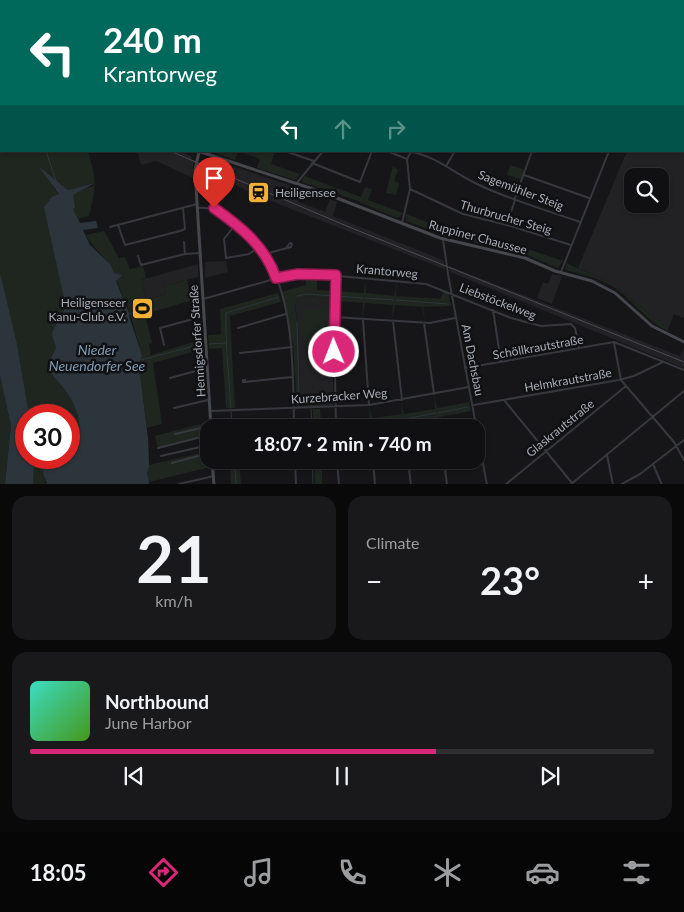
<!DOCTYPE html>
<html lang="en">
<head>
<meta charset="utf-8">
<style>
	:root { --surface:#101012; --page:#19191b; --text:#f1f3f6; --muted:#9c9d9f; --line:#303032; --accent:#db2777 }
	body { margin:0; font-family:Lato,sans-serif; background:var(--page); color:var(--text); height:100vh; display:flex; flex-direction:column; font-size:19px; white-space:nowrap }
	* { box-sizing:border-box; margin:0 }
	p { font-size:16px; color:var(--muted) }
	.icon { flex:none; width:28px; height:28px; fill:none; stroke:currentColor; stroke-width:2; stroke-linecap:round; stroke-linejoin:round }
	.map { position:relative; height:484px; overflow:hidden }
	.side { display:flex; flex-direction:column; gap:12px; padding:12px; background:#09090a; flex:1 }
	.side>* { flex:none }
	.hud { position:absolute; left:0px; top:0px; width:685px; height:152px; box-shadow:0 1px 4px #0004,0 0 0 1px var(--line); background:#00695c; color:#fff; overflow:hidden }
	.controls { position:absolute; left:624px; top:168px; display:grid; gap:10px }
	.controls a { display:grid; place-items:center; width:45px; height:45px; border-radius:10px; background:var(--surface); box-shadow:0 1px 4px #0004,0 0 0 1px var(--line); font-size:25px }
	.speed { position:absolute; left:15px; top:404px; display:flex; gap:10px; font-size:25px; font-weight:700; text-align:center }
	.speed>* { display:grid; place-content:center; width:65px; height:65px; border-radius:50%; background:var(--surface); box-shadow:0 1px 4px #0004,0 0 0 1px var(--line); line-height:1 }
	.speed .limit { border:8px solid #d22; background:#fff; color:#111 }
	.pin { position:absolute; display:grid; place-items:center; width:42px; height:42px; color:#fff; margin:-51px -21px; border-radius:50% 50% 50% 0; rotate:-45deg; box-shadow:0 0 5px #0007 }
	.pin .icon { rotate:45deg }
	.me { position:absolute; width:55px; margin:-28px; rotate:359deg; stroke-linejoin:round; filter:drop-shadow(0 0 4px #0008) }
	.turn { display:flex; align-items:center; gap:18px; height:105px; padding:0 20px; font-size:22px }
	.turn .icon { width:65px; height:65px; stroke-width:2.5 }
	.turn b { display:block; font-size:35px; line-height:42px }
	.lanes { display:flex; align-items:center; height:48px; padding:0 20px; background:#0003; justify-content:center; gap:25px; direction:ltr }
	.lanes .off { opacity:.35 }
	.big { font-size:38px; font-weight:700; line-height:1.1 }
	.side .tile { flex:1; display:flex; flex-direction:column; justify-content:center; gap:8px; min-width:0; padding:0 18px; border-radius:15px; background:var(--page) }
	.side .dial { align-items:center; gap:0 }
	.dial b { font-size:65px; line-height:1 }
	.song { display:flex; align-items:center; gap:15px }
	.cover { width:60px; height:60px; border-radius:8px; background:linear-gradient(135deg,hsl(170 70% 55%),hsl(100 70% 35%)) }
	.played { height:5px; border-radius:2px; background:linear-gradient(90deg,var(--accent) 65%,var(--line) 65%) }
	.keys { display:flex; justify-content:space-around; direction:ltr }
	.heat { display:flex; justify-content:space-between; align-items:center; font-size:28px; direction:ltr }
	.side .tiles { flex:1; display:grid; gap:12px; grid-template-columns:1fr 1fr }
	.tile:last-child { grid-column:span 2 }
	.trip { position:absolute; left:200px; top:419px; width:285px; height:50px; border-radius:15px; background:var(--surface); box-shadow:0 1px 4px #0004,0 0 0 1px var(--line); font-weight:700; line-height:50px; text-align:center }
	.tab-bar { display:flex; height:80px; justify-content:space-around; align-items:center; background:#060607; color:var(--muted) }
	.tab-bar .icon { width:35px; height:35px }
	.tab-bar .current { color:var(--accent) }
	.tab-bar b { font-size:22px; color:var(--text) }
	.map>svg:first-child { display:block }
	.built { fill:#222225; fill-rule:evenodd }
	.green { fill:#1e261f; fill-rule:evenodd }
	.water { fill:#2c353c }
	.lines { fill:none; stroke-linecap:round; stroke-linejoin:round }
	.stream { stroke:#2c353c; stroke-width:1 }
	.street { stroke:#37383d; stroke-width:2 }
	.secondary { stroke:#45474d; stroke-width:3 }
	.highway { stroke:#63666e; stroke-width:4.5 }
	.tram { stroke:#4a4c52; stroke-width:1 }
	.route-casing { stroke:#8e194d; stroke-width:12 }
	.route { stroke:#db2777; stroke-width:9 }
	.labels { text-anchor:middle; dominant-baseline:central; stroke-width:5; stroke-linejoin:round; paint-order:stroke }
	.street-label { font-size:12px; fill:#a8adb8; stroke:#111113 }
	.poi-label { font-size:12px; fill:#a8adb8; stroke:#111113; text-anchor:start }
	.water-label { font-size:14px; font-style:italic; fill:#7f9bb3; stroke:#111113 }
</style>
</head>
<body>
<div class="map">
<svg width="684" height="485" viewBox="0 0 684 485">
	<rect width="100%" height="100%" fill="#161618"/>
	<path class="built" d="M684 118V318L674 314 669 327 650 315 615 285 578 268 627 151H684ZM632 176H660V204H632Z
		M137 151H180L191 156 192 160 209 165 212 159 303 190 299 202 325 212 330 199 337 202 333 216 443 260 446 270 251 193 193 163V178L156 161 141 165Z
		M226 261 228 272 205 278V262Z
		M198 264V277L164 286 166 294 146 300 141 280Z
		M449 266 680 356 684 347V368L450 272Z
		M552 274 562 276 552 304 537 298 543 282 548 284Z
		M308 296 333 299V406H313L300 395 298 327 295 305 297 299Z"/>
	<path class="green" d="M272 0H413L411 1Z
		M513 0H684V94V1Z
		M0 52 1 151H88C97 182 96 186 89 216L78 219 73 209V195L80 190 93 186 94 183 68 190 42 170 59 195 75 289 80 417 81 445 76 454H69V415H27L0 280Z
		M209 151H275L271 164 300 174 295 180 257 168 260 159 238 151 235 160Z
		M510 165 525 170 522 180 507 175Z
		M393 166 398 170 394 181 399 183 396 195 386 193Z
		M304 176 361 197 365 187 372 189 368 200 403 213 398 218 392 216 355 200 302 182Z
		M406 214 455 233 534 251 563 261 558 268 527 255 484 246 465 239 454 238 406 221Z
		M104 231 119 258 125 257 130 269 143 266 146 278 141 280 146 300 166 294 164 286 187 280 190 294 199 292 200 298 145 314 152 343 149 344 151 355 203 339V349L153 363 162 424 147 428 139 366 142 355 128 307 116 280 117 273 114 274C108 257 93 250 86 235Z
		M566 263 615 285 650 315 669 327 667 331C648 321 638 307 623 294 607 280 586 275 566 270Z
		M311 275 317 276V290L334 291 333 299 308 296 297 299 295 306 298 327 300 395 303 399 311 400 313 406 297 407 293 344 281 292 306 285V276Z
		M365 279 366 293 394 296 397 282 396 296 440 299 444 291 448 293 451 306 423 307 425 322 422 307 395 305 392 319 393 305 365 303 362 317 363 303 336 301 337 291 364 293Z
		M278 293 281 302 230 316 235 408H226L222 348 209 349 208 335 221 334 220 309Z
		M314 299 328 305 329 346 317 351 307 349C300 342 298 311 305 302ZM312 301 322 303 326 309V343L317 349 307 347 304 342 326 340 325 309 303 310 305 304Z
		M0 376 11 426 5 485 0 484Z
		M434 396 437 408 469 402 471 411 439 417 440 427 437 418 406 423V427L403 424 375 428 338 427 337 421 370 419 369 406 372 418 402 414 401 402 404 414 435 409Z
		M313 409H320L321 422 334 421 335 427H313Z
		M208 422 209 435 158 448 155 436Z
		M148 444 149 465 209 451 210 467 149 482 145 481Z
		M32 458H49L45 484 31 485Z
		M230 460H239L241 484H231Z
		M314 460H322V484H315Z"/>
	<path class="water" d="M39 167 68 190 95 183 73 195 75 207 73 209 80 223 96 221 98 228 83 230 90 245 110 264 114 273 122 275 116 281 129 313 133 312 129 315 130 319 142 355 139 366 148 438 149 466 147 472 149 484H45L47 483 43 473 47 458H69V450L76 454C85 438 79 412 70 397 62 383 53 380 48 364L56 348 52 334 54 328 66 307 44 207 52 197 59 194Z
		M0 273 16 340 29 415H26V458H34L33 484H5L11 426 0 376Z"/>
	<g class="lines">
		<path class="stream" d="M0 100H1
			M46 151 56 181
			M297 296 307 294 333 296
			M337 296 363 298
			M365 298 393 300
			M396 300 447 304
			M297 322 299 395 301 399 310 401 311 406
			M226 331V313L279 297
			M226 332 227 353
			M209 344 226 343
			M227 355 231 408
			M141 360 198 345
			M311 409 312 428
			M231 411 232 428
			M438 413 468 407
			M405 419 436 413
			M372 423 403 419
			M339 427 370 423
			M328 428 334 427
			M234 460 235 465
			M312 460 313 485
			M235 467 236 485"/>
		<path class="street" d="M108 0 109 1
			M150 0 151 1
			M258 0V1
			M165 1 166 0
			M200 1V0
			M231 1V0
			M285 151 314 161
			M387 151 407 159
			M407 159 411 152C436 156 455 174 477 184 510 200 546 210 580 222
			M312 163 360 182 372 151
			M446 166 455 151
			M524 175 589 198
			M296 184 323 151
			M410 189 463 214 507 225 571 245
			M515 198 532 151
			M197 208C214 206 221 213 234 223 242 230 253 237 260 246 295 295 293 369 294 428
			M402 223 410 189 407 159
			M507 224 515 200
			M118 225 125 245 180 231 185 229 183 208
			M235 225 224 239 226 258 249 254 260 246
			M110 227 197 204
			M443 239 448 274 487 485
			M184 242 185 254
			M265 254 291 247 292 244 290 243 286 248
			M138 256 141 265 185 254 200 253
			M561 272 609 151
			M203 299 285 276 317 274 426 284 511 318 541 326 571 324 575 328 579 348
			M493 310 501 362
			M334 317 430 323 455 318
			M363 320 369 405
			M393 321 402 400
			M424 323 434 394
			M238 328 286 314
			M614 342 684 370
			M614 343 621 380 674 442 684 460
			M164 345 160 328 204 316
			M240 353 292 347
			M465 368 614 342
			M170 378 207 368
			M245 380V382H243V380Z
			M245 382 292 377
			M504 400 572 483
			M474 405 619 380 634 376 663 362
			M174 408 208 400
			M210 411 369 405 469 387
			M336 428 334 317 336 275
			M460 428 476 424
			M175 434 210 426
			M158 448 209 435
			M607 455 613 485
			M161 456 209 445
			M295 460 296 485
			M337 460 339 485
			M373 460 375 485
			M408 460 411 485
			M444 460 447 485
			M172 463 209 453
			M247 463 295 464
			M653 464 662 485
			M179 484 214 476
			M505 485 626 386
			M570 485 684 391
			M620 485 640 474 684 440"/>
		<path class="secondary" d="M54 0 57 1
			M684 14V13
			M198 151 316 190 440 238 525 258 555 271 592 281 615 293 652 326 684 342
			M199 152 195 170 211 428
			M212 460 214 485"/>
		<path class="highway" d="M495 0 497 1
			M503 0 506 1
			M684 101V102"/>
		<path class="tram" d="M0 49H1
			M170 151 349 227 684 362"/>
	</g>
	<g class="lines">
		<defs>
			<path id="route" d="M214 208C241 227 265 246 276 278L298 274 336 275 334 352"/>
		</defs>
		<use href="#route" class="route-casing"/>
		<use href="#route" class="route"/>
	</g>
	<defs>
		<symbol id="station-square" viewBox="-11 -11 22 22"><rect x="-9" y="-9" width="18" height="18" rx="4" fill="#f2b134" stroke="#111113"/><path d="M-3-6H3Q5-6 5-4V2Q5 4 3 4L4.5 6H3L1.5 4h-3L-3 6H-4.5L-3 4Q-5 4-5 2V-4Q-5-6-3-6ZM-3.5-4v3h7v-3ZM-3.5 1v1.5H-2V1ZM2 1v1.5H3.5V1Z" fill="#111"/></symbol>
		<symbol id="stadium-square" viewBox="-11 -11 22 22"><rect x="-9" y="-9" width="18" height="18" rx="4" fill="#f2b134" stroke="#111113"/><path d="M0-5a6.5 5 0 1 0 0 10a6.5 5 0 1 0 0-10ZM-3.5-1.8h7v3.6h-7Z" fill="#111"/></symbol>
	</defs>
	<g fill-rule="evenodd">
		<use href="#station-square" x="246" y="180" width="25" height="25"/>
		<use href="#stadium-square" x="130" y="296" width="25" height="25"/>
	</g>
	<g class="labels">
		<g class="street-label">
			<text transform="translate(521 190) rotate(21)">Sagemühler Steig</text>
			<text transform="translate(506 217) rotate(16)">Thurbrucher Steig</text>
			<text transform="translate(478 237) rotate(15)">Ruppiner Chaussee</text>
			<text transform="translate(387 271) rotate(5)">Krantorweg</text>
			<text transform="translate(498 301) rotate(21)">Liebstöckelweg</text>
			<text transform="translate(197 341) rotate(-94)">Hennigsdorfer Straße</text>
			<text transform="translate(538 347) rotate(-10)">Schöllkrautstraße</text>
			<text transform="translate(473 360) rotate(79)">Am Dachsbau</text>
			<text transform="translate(568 380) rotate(-10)">Helmkrautstraße</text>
			<text transform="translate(339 396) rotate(-4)">Kurzebracker Weg</text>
			<text transform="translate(560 428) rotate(-39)">Glaskrautstraße</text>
		</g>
		<g class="poi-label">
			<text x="275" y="192">Heiligensee</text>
			<text x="126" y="302" text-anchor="end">Heiligenseer<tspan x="126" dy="14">Kanu-Club e.V.</tspan></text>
		</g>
		<g class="water-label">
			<text x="97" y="349">Nieder<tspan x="97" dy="16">Neuendorfer See</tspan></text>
		</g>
	</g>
</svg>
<div class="controls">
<a><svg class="icon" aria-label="search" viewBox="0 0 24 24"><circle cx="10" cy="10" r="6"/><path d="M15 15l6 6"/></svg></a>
</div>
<div class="speed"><div class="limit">30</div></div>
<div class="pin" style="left:214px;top:208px;background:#d93025"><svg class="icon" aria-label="arrive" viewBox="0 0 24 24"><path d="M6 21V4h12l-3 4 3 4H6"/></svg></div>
<svg class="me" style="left:334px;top:352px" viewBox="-20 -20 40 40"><circle r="17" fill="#db2777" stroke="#fff" stroke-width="3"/><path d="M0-11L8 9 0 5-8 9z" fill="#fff"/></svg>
<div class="trip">18:07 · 2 min · 740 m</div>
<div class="hud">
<div class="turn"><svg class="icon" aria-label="left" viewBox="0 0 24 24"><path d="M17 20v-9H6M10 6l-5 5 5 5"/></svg><div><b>240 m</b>Krantorweg</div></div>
<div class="lanes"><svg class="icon" aria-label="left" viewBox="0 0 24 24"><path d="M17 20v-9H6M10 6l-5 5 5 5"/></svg><svg class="icon off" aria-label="ahead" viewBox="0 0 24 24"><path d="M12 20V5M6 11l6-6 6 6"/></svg><svg class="icon off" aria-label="right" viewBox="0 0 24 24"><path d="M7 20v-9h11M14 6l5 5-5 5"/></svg></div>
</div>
</div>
<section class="side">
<div class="tiles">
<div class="tile dial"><b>21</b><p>km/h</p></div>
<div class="tile"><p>Climate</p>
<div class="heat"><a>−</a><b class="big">23°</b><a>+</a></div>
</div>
<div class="tile">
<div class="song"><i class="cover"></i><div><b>Northbound</b><p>June Harbor</p></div></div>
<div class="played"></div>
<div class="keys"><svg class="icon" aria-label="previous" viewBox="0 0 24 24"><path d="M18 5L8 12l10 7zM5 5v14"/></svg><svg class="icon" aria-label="pause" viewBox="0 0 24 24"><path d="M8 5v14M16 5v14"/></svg><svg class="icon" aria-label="next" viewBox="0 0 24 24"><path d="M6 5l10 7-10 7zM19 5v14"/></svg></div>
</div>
</div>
</section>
<nav class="tab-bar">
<b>18:05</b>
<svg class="icon current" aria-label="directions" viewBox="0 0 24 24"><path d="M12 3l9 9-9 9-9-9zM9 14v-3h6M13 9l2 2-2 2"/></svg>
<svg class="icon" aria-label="music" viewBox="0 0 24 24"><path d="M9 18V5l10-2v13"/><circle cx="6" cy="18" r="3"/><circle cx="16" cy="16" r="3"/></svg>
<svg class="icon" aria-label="phone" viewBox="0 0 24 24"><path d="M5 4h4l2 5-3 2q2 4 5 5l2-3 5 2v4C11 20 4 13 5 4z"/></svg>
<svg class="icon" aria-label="climate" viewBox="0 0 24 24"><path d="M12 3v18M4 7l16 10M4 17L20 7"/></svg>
<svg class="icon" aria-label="car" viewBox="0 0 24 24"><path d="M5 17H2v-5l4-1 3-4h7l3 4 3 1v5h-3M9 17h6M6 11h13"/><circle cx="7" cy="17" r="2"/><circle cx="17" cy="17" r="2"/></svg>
<svg class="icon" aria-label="filters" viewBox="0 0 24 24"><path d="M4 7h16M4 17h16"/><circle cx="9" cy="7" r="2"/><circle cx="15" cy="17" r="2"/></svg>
</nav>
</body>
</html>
